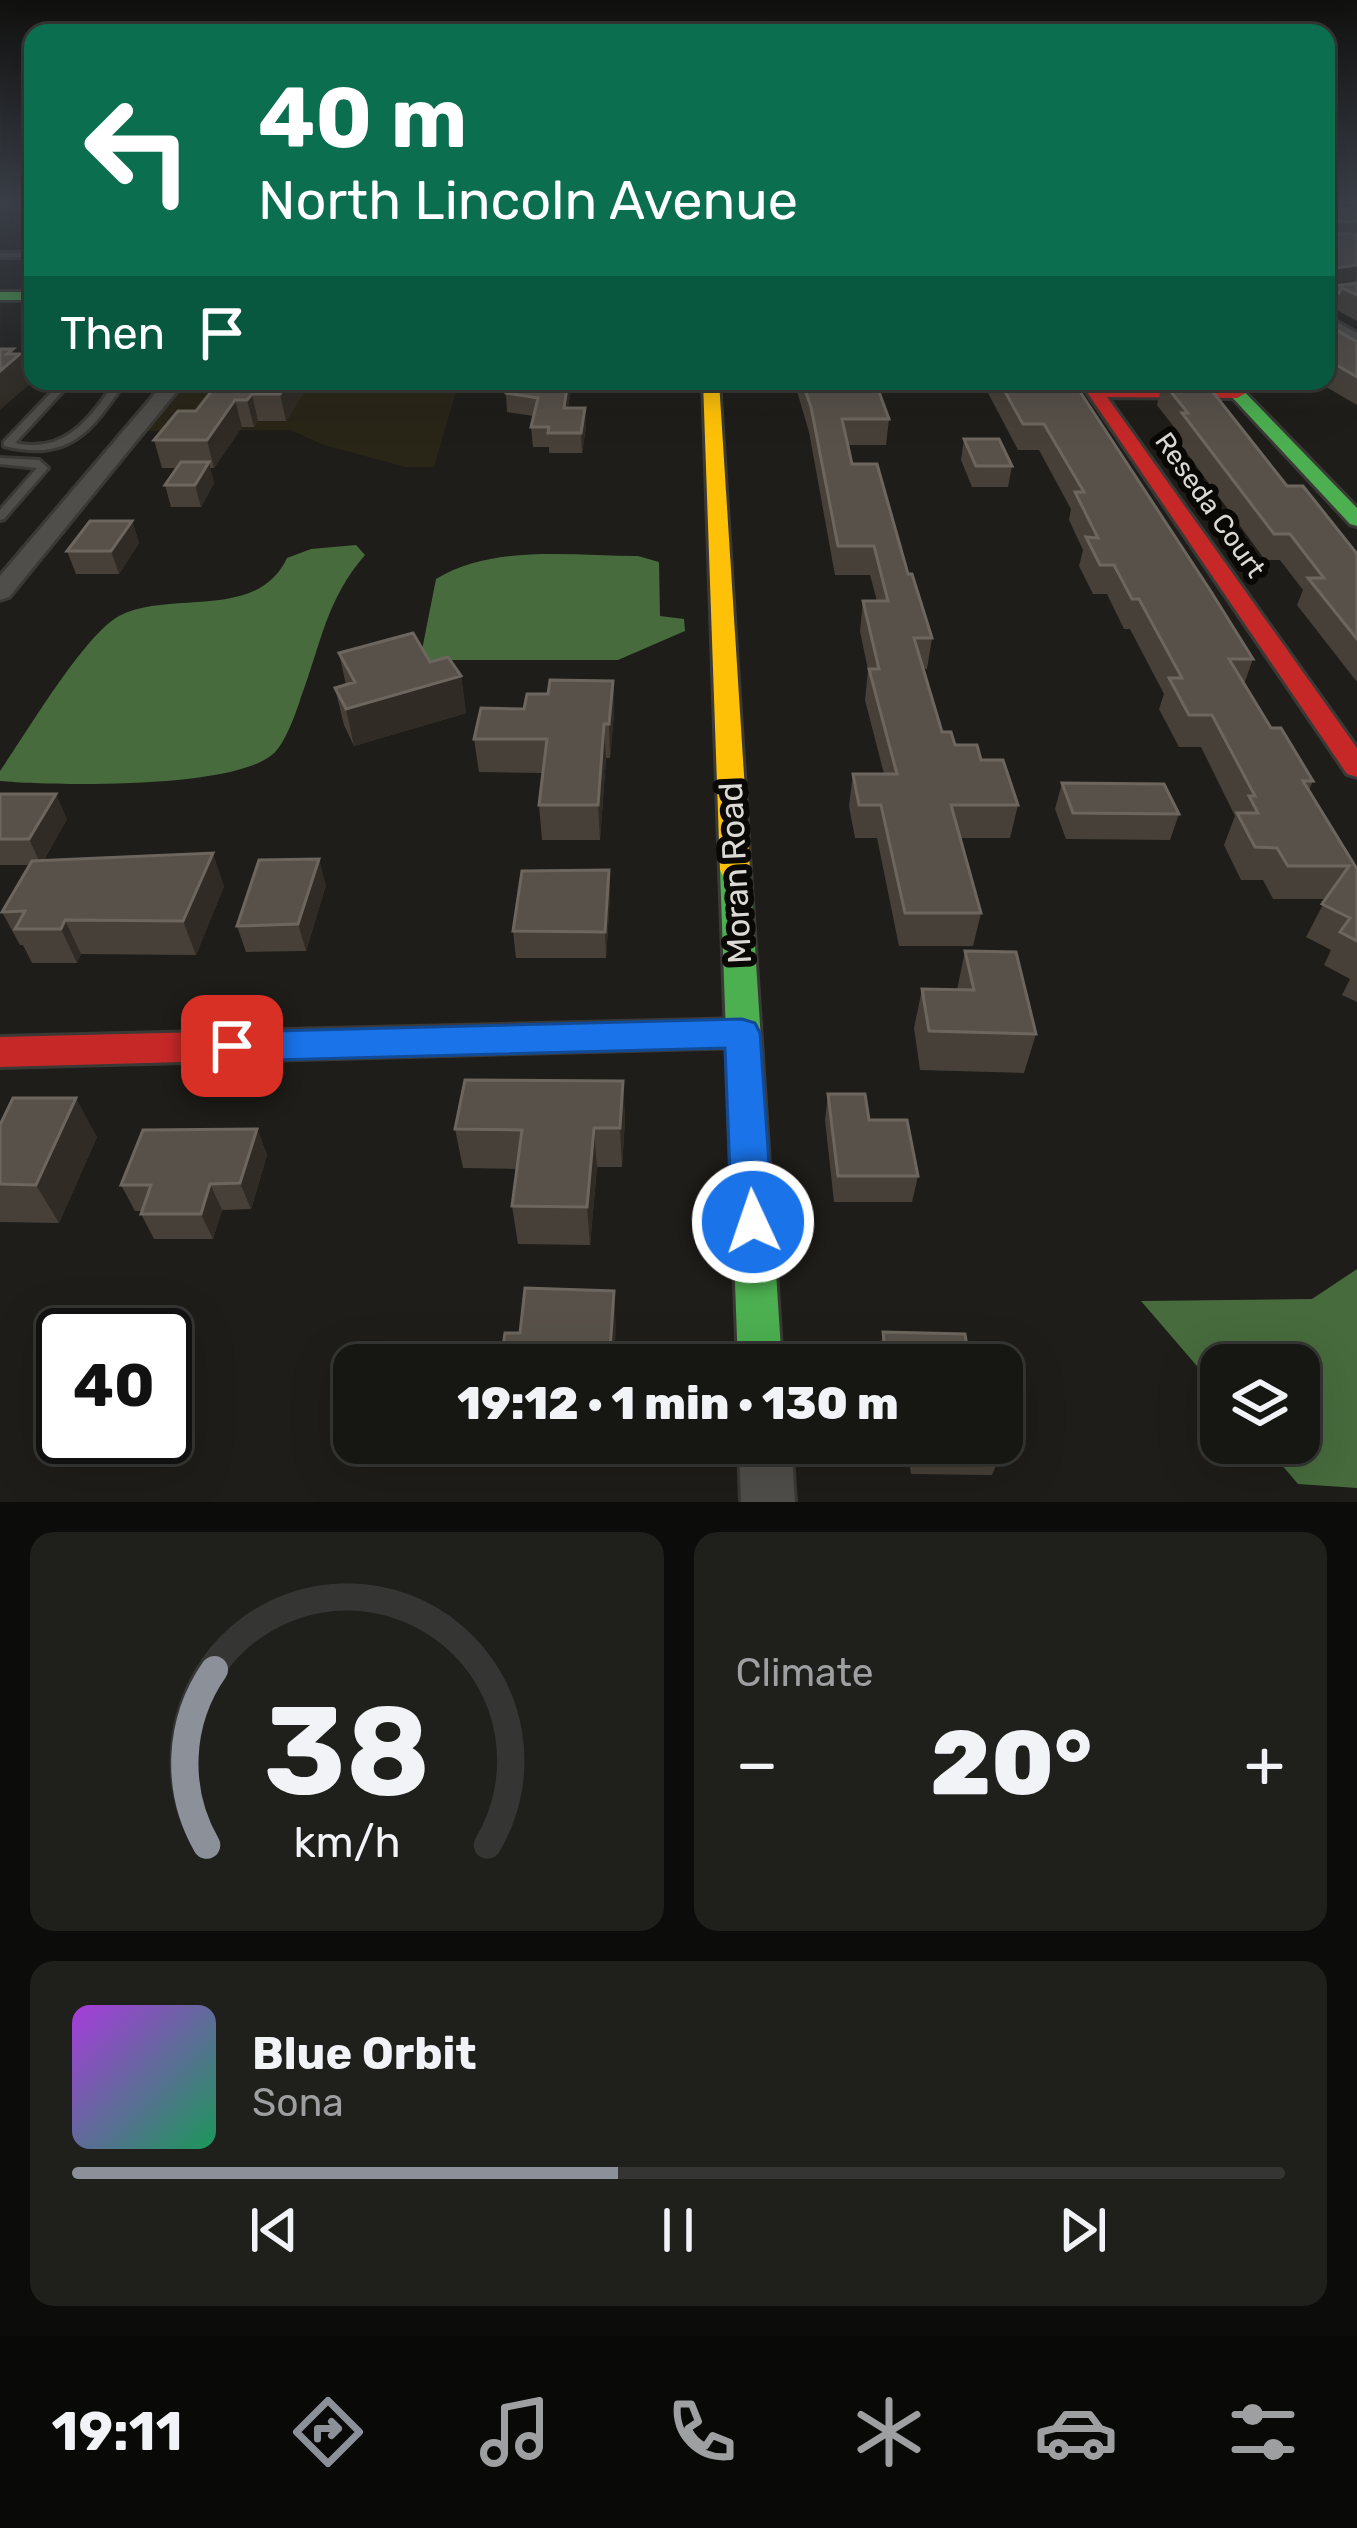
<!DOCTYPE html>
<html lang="en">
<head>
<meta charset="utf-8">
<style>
	:root { --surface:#161613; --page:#1f1f1c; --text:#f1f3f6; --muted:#9e9fa0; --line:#353533; --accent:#8c9099 }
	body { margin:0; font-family:Rubik,sans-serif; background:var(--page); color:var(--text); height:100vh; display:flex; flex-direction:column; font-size:45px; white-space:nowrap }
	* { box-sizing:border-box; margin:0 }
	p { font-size:39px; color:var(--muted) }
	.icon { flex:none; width:66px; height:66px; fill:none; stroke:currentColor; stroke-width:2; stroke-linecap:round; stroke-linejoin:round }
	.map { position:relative; height:1502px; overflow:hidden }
	.side { display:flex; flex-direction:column; gap:30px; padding:30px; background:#0c0c0a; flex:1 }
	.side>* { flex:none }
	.guide { position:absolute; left:24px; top:24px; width:1311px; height:366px; border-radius:24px; box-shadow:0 12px 48px #0002,0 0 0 3px var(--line); background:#0b6e4f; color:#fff; overflow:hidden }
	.controls { position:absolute; left:1200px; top:1344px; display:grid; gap:24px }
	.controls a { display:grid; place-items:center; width:120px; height:120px; border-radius:24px; background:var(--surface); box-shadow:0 12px 48px #0002,0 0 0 3px var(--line); font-size:60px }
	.speed { position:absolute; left:36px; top:1308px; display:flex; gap:24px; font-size:60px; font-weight:700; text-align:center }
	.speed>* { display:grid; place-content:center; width:156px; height:156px; border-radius:50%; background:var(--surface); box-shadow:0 12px 48px #0002,0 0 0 3px var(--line); line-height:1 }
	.speed .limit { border:6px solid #111; border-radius:18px; background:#fff; color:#111 }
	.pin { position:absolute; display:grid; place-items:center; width:102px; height:102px; color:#fff; margin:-51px; border-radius:24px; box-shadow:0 6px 18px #0006 }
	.me { position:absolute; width:132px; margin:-66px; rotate:357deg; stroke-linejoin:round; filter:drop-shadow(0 0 9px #0008) }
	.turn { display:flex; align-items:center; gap:42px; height:252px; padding:0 36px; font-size:54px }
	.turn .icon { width:156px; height:156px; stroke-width:2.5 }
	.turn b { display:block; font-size:84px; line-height:102px }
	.then { display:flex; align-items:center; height:114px; padding:0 36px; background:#0003; gap:24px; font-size:45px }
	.big { font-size:90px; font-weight:800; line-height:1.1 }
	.side .tile { flex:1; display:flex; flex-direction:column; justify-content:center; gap:18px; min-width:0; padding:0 42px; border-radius:24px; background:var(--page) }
	.side .dial { align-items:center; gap:0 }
	.dial svg { height:312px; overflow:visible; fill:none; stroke:var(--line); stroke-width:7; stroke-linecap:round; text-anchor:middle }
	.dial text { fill:var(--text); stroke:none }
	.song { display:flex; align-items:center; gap:36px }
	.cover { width:144px; height:144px; border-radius:18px; background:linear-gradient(135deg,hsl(280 70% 55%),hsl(150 70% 35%)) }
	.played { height:12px; border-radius:6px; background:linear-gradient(90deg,var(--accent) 45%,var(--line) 45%) }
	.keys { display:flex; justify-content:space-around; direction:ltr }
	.heat { display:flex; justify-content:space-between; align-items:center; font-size:66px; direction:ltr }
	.side .tiles { flex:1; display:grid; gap:30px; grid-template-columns:1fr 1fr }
	.tile:last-child { grid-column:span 2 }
	.trip { position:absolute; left:333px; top:1344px; width:690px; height:120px; border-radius:24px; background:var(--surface); box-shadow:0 12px 48px #0002,0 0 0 3px var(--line); font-weight:800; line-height:120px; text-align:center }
	.menu { display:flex; height:192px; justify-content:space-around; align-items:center; background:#090908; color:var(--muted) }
	.menu .icon { width:84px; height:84px }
	.menu .selected { color:var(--accent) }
	.menu b { font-size:54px; color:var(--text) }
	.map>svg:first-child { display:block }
	.built { fill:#292517 }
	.water { fill:#476b3d }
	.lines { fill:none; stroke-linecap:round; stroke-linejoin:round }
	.lane-casing { stroke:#3a3936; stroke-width:6 }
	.street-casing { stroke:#3a3936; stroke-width:6 }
	.fast-casing { stroke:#3a3936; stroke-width:6 }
	.slow-casing { stroke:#3a3936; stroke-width:6 }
	.jam-casing { stroke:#3a3936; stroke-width:6 }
	.lane { fill:#4f4e4a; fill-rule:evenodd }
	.street { fill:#4f4e4a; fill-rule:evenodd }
	.fast { fill:#4caf50; fill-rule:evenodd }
	.slow { fill:#ffc107; fill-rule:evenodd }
	.jam { fill:#c62828; fill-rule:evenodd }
	.wall { fill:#474038 }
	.shaded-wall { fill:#302b24 }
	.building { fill:#575149; stroke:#6c665e; stroke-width:3 }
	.route { fill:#1a73e8; stroke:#114b97; stroke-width:3 }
	.labels { text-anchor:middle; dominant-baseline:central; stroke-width:12; stroke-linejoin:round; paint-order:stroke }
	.far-street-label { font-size:27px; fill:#dcd9d4; stroke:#090805 }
	.street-label { font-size:33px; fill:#dcd9d4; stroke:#090805 }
</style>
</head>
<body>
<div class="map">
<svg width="1357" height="1502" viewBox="0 0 1357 1502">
	<rect width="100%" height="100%" fill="#1e1d19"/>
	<path class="built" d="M186 381H459L434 467H405L324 445 290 430 146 431Z"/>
	<path class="water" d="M356 545 365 555C326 600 321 644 301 697 296 713 285 744 273 754 234 789 54 786 0 781V771C26 734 83 636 119 616 171 589 257 622 287 558L311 549Z
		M638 556 659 562 660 616 684 619 685 631 618 660H420L436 579C494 544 572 556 638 556Z
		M1357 1269V1488L1298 1484 1263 1443H1299V1365H1221V1394L1141 1301 1312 1299Z"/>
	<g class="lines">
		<defs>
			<path id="lane" d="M0 203H33V207H0Z
				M0 253H33V257H0Z
				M33 368V374L22 371 24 369Z
				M62 381H72L15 443C66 454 90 418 116 381H126C91 431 71 462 4 446V442Z
				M0 458 39 460 48 468 4 519 0 520V510L37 468 0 464Z"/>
			<path id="street" d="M1326 316 1357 333V345L1326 328Z
				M166 381H185L9 597 0 600V576Z
				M739 1443H791L795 1502H741Z"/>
			<path id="fast" d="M0 292H33V300H0Z
				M1217 381H1234L1357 508V526L1350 524Z
				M735 859 746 862 750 870 782 1365H738L720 870 724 862Z"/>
			<path id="slow" d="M703 381H719L750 870 746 878H724L720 870Z"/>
			<path id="jam" d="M1089 388H1237L1246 393 1237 398 1107 397 1357 748V777L1347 774 1087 392Z
				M743 1019 755 1023 760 1033 755 1043 743 1047 0 1067V1037Z"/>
		</defs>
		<use href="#lane" class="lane-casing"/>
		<use href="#street" class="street-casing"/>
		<use href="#fast" class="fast-casing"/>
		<use href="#slow" class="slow-casing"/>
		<use href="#jam" class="jam-casing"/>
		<use href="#lane" class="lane"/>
		<use href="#street" class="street"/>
		<use href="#fast" class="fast"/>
		<use href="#slow" class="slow"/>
		<use href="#jam" class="jam"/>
	</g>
	<path class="wall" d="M1326 203H1339L1338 207 1357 208V321L1335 309 1332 314H1326Z
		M1326 324 1357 342V405L1316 381H1326Z
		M234 381H416L413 387 306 389 286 421H258L254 427H242L214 468H210L214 483 201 507H171L165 485 177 468H162L154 440 228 388Z
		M572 381 568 408 586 427 582 453H549V447H533L531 427 534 416 507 412 506 393Z
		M794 381H875L889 419 886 445H848L852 464 908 574 932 638 927 669H923L942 732 955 745 981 760 1018 805 1010 838H960L981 913 973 946H899L877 838H855L849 806 853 774H884L865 700 868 670 860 631 863 601H877L870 575H835L809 432Z
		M989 381H1073L1253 659 1244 684 1271 728 1313 781 1309 790 1357 869V1002L1342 995 1350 979 1324 965 1331 950 1306 937 1326 899H1273L1263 880H1241L1224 845 1235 816 1201 747H1179L1159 709 1164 694 1130 629H1124L1107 594H1093L1079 566 1083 550 1069 520 1071 509 1039 450H1018L987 391Z
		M1163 382 1287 486 1357 554V682L1297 605 1303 590 1280 560H1265L1175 437 1177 431 1157 405Z
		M964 439 1012 466 1008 487H972L961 460Z
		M132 521 139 543 119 574H76L67 551Z
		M339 653 430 662 461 676 466 713 354 746 344 725 335 688 346 685Z
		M613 681 614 714 610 758H606L600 840H542L539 805 543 773 479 772 474 739 548 694Z
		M1062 783 1179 814 1170 840 1066 839 1055 809Z
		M0 794 67 819 44 860 224 886 196 955 81 954 77 963H32L23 945H20L2 912 29 865H0Z
		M609 870 610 897 606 958H516L513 931Z
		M326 885 306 951 246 952 237 926Z
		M965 951 1036 1034 1024 1073 920 1070 914 1028 922 989 957 990Z
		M623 1081 625 1120 622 1167H597L590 1245 518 1244 512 1206 517 1169 463 1168 455 1129Z
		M828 1094 869 1120 918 1176 912 1202H834L825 1120Z
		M0 1125 97 1137 59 1223 0 1222Z
		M257 1129 267 1155 251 1209 222 1210 213 1239H154L141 1214 142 1211H135L121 1185Z
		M883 1332 970 1365H879L878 1357Z
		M501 1443H609V1448L501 1445Z
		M907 1443H999L1001 1453 992 1475 911 1474Z"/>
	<path class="shaded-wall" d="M1357 265 1355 285 1326 289 1329 269Z
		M13 349 16 358 20 354 31 383 0 410V371L7 354Z
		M289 381H305L306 389 286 421 280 394Z
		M568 381H572L565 427 564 408Z
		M252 394 258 421 254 427 247 400Z
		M235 400 242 427 214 468 207 440Z
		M585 408 586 427 582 453 581 433Z
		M209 462 214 483 201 507 195 485Z
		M132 521 139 543 119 574 111 551Z
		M461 676 466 713 354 746 346 709Z
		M613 681 614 714 610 758 609 724Z
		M604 724 606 758 600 840 598 805Z
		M56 794 67 819 41 865 29 839Z
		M213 853 224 886 196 955 183 921Z
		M319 859 326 885 306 951 298 924Z
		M609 870 610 897 606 958 605 932Z
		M65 920 81 954 77 963 61 929Z
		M623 1081 625 1120 622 1167 620 1128Z
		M76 1098 97 1137 59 1223 36 1185Z
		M594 1128 597 1167 590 1245 587 1207Z
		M257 1129 267 1155 251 1209 240 1183Z
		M210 1184 222 1210 213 1239 201 1214Z
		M614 1291 616 1328 614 1365H609Z"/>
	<path class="building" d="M1326 203H1329V207L1357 208V222L1332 221 1328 230 1332 234H1357V265L1329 269 1328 282 1334 286 1357 283V295L1342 288 1339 293 1330 292 1329 302H1326Z
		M1326 324 1357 342V377L1326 359Z
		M0 349H13L7 354H20L0 371Z
		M234 381H289L280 394H252L247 400H235L207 440H154L178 411H196L214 388H228Z
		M508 381H568L564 408H585L581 433H548L549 427H531L538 398 506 393Z
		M802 381H875L889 419H842L852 464H877L908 574H912L932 638H914L942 732H951L955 745H977L981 760H1003L1018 805H951L981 913H905L881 805H859L853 774H897L869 669H879L863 601H888L874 546H838L811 407Z
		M999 381H1073L1210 590 1253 659H1229L1271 728H1281L1313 781H1303L1357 869V941L1340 932 1350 918 1322 904 1349 866H1288L1277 848 1255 847 1237 813H1258L1249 796H1255L1212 715H1189L1169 678H1182L1139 599H1132L1114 565H1100L1086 537 1098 538 1075 492H1084L1044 424H1023Z
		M1163 382H1205L1287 486H1303L1357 554V639L1308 578H1324L1290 534H1274L1182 413H1188Z
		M964 439H999L1012 466H976Z
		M181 462H209L195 485H165Z
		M90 521H132L111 551H67Z
		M413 633 430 662 448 657 461 676 346 709 335 688 355 682 339 653Z
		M550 680 613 681 609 724H604L598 805H539L547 739H474L481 708 524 709 527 694H548Z
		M1062 783 1164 784 1179 814 1073 813Z
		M0 794H56L29 839H0Z
		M213 853 183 921 65 920 61 929H15L25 911 2 912 32 861Z
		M319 859 298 924 237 926 259 860Z
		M609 870 605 932 513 931 522 871Z
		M965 951 1016 952 1036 1034 929 1031 922 989 974 990Z
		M465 1080 623 1081 620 1128H594L587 1207 512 1206 522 1130 455 1129Z
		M828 1094H865L869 1120H907L918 1176H838Z
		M13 1098H76L36 1185 0 1184V1125Z
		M257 1129 240 1183 210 1184 201 1214H141L151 1185H121L143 1130Z
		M525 1288 614 1291 609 1365H500L505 1333H520Z
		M883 1332 965 1334 970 1365H887Z
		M917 1443H999L1001 1453 918 1451Z"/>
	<linearGradient id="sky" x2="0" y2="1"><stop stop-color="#10100e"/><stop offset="0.49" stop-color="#3b4049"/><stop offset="1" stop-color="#3b4049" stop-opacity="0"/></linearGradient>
	<rect width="1357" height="413" fill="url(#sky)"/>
	<path class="route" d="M742 1019 755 1023 760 1033 773 1222 767 1236 753 1241 738 1236 732 1222 725 1048 232 1061 219 1057 214 1046 219 1036 232 1032Z"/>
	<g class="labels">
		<g class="far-street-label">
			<text transform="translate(1210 505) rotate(55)">Reseda Court</text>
		</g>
		<g class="street-label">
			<text transform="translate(735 873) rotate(-93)">Moran Road</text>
		</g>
	</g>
</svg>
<div class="controls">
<a><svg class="icon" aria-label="layers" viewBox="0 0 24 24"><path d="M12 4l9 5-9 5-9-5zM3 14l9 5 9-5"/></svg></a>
</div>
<div class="speed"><div class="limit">40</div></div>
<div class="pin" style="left:232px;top:1046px;background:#d93025"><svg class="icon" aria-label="arrive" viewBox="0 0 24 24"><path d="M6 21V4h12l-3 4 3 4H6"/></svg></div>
<svg class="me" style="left:753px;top:1222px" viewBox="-20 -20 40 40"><circle r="17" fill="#1a73e8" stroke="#fff" stroke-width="3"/><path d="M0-11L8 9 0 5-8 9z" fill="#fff"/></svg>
<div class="trip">19:12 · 1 min · 130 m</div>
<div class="guide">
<div class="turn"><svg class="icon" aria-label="left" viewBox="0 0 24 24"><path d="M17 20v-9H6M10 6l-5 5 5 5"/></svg><div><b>40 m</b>North Lincoln Avenue</div></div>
<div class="then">Then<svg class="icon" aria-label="arrive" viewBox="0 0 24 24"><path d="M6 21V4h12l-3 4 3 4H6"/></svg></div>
</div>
</div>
<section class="side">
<div class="tiles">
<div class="tile dial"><svg viewBox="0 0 100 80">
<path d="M14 69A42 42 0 1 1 86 69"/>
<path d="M14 69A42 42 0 0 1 16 24" stroke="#8c9099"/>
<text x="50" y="56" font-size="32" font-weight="700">38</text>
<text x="50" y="72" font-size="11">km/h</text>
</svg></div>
<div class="tile"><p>Climate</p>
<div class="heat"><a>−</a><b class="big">20°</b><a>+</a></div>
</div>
<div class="tile">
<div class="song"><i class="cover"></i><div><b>Blue Orbit</b><p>Sona</p></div></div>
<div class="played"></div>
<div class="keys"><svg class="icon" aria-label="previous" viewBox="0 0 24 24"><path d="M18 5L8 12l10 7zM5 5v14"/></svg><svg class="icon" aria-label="pause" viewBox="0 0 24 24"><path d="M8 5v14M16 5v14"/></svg><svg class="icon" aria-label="next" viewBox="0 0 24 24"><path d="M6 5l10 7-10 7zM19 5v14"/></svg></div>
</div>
</div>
</section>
<nav class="menu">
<b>19:11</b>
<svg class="icon selected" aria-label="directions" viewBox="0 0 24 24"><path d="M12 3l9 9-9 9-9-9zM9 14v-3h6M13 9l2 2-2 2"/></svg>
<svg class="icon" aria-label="music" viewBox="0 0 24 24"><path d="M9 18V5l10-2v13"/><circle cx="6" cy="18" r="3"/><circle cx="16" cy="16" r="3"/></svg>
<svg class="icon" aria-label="phone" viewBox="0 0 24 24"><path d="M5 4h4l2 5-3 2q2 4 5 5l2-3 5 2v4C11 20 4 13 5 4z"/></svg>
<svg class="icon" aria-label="climate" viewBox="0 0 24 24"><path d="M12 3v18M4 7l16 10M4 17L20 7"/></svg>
<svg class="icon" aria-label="car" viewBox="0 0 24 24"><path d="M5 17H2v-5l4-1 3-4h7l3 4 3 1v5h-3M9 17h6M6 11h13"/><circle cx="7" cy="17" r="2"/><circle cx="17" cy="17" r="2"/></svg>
<svg class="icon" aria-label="filters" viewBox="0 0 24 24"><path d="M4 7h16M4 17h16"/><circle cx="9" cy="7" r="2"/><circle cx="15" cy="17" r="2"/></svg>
</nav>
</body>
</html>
